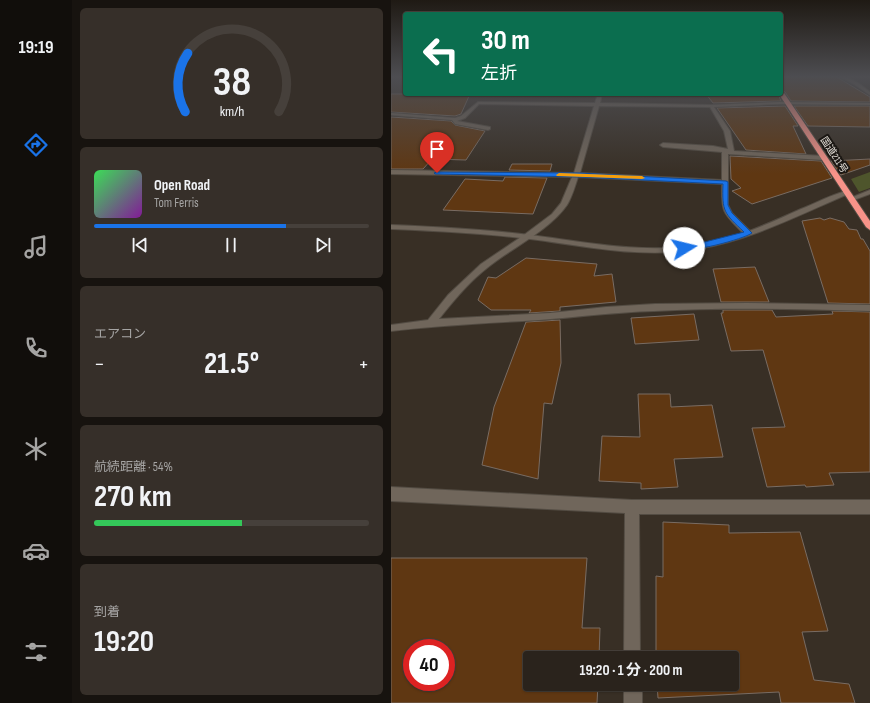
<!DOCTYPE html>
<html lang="ja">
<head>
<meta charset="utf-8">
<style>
	:root { --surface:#2a231c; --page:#362f29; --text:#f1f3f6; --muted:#a5a4a3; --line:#46403b; --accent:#1a73e8 }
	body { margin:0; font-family:"Sofia Sans Condensed","Noto Sans JP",sans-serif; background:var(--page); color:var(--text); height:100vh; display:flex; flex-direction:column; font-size:15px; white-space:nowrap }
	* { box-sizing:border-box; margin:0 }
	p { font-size:13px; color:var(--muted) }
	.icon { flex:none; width:22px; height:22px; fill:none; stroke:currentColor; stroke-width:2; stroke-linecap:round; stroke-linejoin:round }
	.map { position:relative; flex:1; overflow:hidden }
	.details { display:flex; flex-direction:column; gap:8px; padding:8px; background:#17130f; width:319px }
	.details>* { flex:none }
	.hud { position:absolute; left:12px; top:12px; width:380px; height:84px; border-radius:4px; box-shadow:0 1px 3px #0004,0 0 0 1px var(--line); background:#0b6e4f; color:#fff; overflow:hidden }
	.speed { position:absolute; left:12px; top:639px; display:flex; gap:8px; font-size:20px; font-weight:700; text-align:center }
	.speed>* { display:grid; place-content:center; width:52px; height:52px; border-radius:50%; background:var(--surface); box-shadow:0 1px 3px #0004,0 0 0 1px var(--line); line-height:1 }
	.speed .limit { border:6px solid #d22; background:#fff; color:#111 }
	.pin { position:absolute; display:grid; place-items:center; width:34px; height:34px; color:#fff; margin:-41px -17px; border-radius:50% 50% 50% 0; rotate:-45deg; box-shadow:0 0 4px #0007 }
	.pin .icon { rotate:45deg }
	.me { position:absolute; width:44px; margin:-22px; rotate:81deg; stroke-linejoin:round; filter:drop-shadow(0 0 3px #0008) }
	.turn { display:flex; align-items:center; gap:14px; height:84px; padding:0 12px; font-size:18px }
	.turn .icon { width:52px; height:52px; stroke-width:2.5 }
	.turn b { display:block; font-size:28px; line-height:34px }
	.big { font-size:30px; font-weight:700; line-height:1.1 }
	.details .widget { flex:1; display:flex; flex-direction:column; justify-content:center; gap:6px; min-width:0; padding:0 14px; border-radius:6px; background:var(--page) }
	.details .dial { align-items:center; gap:0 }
	.dial svg { height:104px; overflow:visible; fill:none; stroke:var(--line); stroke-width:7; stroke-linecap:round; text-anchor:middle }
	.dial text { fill:var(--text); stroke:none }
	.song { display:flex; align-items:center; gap:12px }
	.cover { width:48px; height:48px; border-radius:6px; background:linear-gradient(135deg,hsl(130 70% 55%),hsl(290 70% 35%)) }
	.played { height:4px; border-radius:2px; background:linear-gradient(90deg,var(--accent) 70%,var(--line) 70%) }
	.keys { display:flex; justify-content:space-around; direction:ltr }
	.heat { display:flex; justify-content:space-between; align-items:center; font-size:22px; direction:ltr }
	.charge { height:6px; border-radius:3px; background:linear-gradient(90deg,#34c759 54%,var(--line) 0) }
	.trip { position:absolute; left:132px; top:651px; width:216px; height:40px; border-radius:4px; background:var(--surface); box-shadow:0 1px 3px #0004,0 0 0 1px var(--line); font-weight:700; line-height:40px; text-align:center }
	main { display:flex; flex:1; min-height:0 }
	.tab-bar { display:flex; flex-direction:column; width:72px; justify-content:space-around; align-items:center; background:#110e0b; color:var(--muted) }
	.tab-bar .icon { width:28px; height:28px }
	.tab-bar .on { color:var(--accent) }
	.tab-bar b { font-size:18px; color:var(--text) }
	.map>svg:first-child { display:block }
	.green { fill:#4e552c }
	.building { fill:#5f3712; stroke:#796c63; fill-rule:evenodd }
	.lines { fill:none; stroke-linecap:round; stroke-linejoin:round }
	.street-casing { stroke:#534c43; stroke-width:2 }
	.secondary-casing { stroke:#534c43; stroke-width:2 }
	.highway-casing { stroke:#534c43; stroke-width:2 }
	.street { fill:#70665b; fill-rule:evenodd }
	.secondary { fill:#70665b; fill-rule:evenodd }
	.highway { fill:#f89389; fill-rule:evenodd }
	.route { fill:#1a73e8; stroke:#114b97 }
	.slow { fill:#f59e0b }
	.labels { text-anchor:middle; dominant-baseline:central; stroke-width:4; stroke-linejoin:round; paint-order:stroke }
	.far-street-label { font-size:10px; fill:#e6e1da; stroke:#1c1814 }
</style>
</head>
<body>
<main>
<nav class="tab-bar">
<b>19:19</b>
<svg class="icon on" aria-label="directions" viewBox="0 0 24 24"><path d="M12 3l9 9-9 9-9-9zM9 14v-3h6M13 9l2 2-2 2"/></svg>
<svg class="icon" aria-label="music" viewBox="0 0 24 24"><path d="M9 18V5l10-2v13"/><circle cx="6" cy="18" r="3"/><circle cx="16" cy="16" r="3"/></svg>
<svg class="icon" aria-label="phone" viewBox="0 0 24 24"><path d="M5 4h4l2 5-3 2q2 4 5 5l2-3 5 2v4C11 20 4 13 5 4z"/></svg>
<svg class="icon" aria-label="climate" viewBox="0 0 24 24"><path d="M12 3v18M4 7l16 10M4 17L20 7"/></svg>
<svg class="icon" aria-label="car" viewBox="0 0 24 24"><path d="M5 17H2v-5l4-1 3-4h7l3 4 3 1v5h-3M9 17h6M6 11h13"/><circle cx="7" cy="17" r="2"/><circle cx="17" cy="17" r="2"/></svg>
<svg class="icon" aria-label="filters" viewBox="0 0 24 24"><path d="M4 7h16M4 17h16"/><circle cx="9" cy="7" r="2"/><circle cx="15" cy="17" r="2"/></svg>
</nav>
<section class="details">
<div class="widget dial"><svg viewBox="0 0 100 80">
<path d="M14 69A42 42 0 1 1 86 69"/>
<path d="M14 69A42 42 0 0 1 16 24" stroke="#1a73e8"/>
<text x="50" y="56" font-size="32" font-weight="700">38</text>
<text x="50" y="72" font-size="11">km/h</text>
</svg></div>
<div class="widget">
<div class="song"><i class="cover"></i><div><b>Open Road</b><p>Tom Ferris</p></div></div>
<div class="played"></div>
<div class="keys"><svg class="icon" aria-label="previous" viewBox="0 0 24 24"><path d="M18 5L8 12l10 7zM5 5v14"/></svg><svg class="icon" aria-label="pause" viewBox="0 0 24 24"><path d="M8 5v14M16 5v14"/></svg><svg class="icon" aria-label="next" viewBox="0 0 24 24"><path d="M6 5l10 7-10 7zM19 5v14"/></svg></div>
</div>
<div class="widget"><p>エアコン</p>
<div class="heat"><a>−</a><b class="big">21.5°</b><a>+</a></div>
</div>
<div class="widget"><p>航続距離 · 54%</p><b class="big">270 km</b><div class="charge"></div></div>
<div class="widget"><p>到着</p><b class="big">19:20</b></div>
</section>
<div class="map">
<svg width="479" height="703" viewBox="0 0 479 703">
	<rect width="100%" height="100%" fill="#382f25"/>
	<path class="green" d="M479 172V188L468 192 460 179Z"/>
	<path class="building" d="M390 76H444L479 97V102L400 101 394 92 390 90Z
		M0 94H79L70 114 64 116 0 112Z
		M315 94H387L390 101 322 103Z
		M394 106 407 126H402L415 154 355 150 326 108Z
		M403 106H479V127L417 126Z
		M0 117 60 121 64 125 94 131 75 160 41 159 32 169H0Z
		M339 156 430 161 441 178 361 204 341 191 350 188 340 179Z
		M479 159V165L450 175 440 161Z
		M121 164H161L159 171 118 170Z
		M114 177 156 178 142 214 52 210 74 179 112 181Z
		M429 218 433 220 439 218 453 222 458 229 466 230 470 239H472L479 251V304L437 303 411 221Z
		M135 258 206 264 203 276 221 274 225 302 169 307V311L138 313 140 310H100L87 300 97 277 105 278Z
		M364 267 378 302H330L322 269Z
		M332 310H381L385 317 442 314 441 311 479 312V472L438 473 443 485 415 487 414 485 376 487 361 428 394 427 372 350 340 351 330 313H332Z
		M303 314 308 340 244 344 240 318Z
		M169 320 170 363 161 404 153 403 147 479 91 465 103 407 135 322Z
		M247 394H279L280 407 321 405 332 457 283 459 287 487 250 489V483L208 481 211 436 249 437Z
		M272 522 338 525V533L409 532 437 631 411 632 423 680 458 684 464 703H390L388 692 267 698 266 684H341V658H265V576L272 577Z
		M0 558H196L191 628H209L208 658H139V684H207L206 703H0ZM21 648H55V682H21Z"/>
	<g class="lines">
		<defs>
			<path id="street" d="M447 76C459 76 470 85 479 92V95L463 84Z
				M207 94H211L209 103 320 105 389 102 479 103V105L389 104 323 107 339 131 343 151 433 156 436 158 433 160 337 154V205L341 213 361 233 357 235H354C333 213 330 215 331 184L187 177C184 186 181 197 176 205 158 231 120 248 96 268 78 282 62 301 48 319L160 313 215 307 264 304 356 303 479 305V311C407 309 335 307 263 311 225 312 187 317 148 320 99 323 49 325 0 331V325L37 320 57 295 90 264 133 235 161 214 170 203 181 177 0 174V170L183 173 203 106 88 104 74 118 66 121 99 127V129L97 130 64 124 61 120 0 115V113L64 118 70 116 87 102 204 103ZM208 106 319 107 333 131 337 149 322 146 272 143 269 145 272 147 331 152V180L189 173Z
				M479 190V194L460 201 457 199Z
				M0 487 241 500H479V514H248L249 658H233L234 513 0 501Z
				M233 684H251V703H233Z"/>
			<path id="secondary" d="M455 191 458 193 457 194C408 215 360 240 307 249 251 259 194 246 139 239 93 233 46 231 0 229V225C46 227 93 229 139 235 194 242 251 254 307 245 343 239 377 224 410 209 425 203 440 195 455 191Z"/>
			<path id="highway" d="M390 91 393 93 479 221V230L475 227 388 94H390Z"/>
		</defs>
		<use href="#street" class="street-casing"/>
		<use href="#secondary" class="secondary-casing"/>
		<use href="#highway" class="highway-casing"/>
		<use href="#street" class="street"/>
		<use href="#secondary" class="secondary"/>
		<use href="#highway" class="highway"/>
	</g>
	<linearGradient id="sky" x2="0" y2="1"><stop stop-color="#1f1a14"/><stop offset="0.44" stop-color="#4d4d51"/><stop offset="1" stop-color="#4d4d51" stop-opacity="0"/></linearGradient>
	<rect width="479" height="174" fill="url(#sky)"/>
	<path class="route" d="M46 172 189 173 335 181 337 182V205L341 213 361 233C353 239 297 254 290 248L353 232C333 213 331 212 332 184L189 177 44 174 43 173Z"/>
	<path class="slow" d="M168 173 251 176 254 178 251 179 166 176 165 175Z"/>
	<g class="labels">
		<g class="far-street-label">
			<text transform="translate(443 155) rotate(57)">国道211号</text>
		</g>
	</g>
</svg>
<div class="speed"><div class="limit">40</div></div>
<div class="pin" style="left:46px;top:173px;background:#d93025"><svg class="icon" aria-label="arrive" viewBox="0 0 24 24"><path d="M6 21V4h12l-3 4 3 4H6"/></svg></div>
<svg class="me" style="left:293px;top:248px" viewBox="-20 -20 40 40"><circle r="19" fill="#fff"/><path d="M0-13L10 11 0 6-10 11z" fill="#1a73e8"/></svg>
<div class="trip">19:20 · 1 分 · 200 m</div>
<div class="hud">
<div class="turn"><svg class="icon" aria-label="left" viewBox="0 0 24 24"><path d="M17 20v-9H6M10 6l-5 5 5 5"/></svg><div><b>30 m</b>左折</div></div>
</div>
</div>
</main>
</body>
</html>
